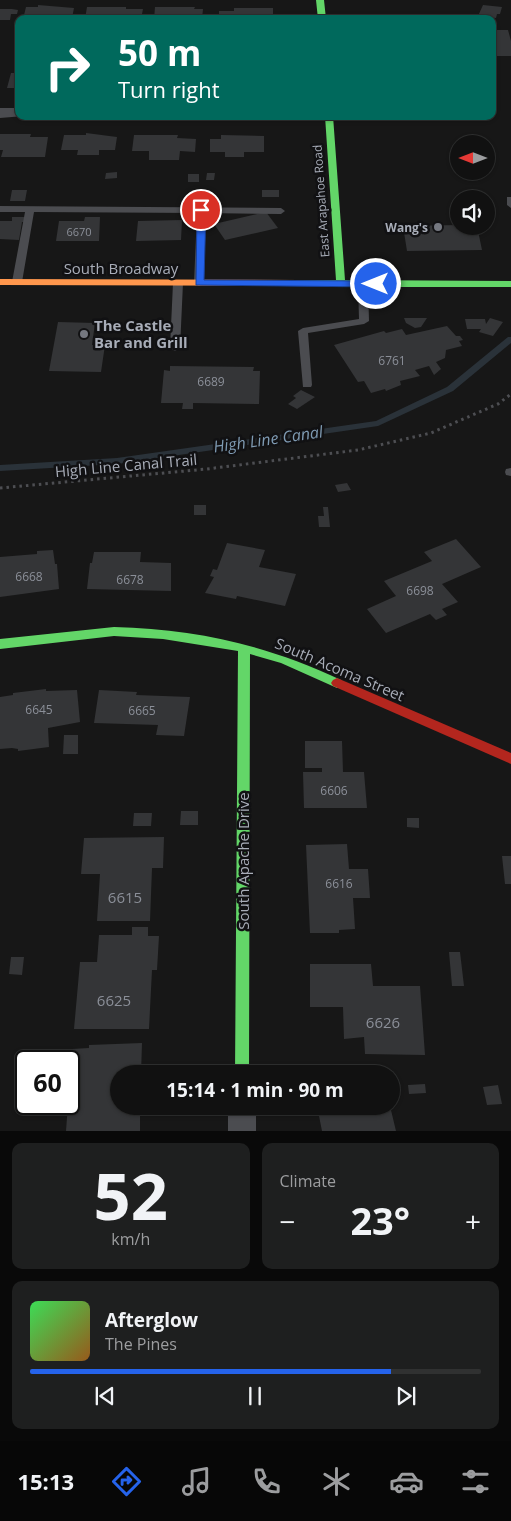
<!DOCTYPE html>
<html lang="en">
<head>
<meta charset="utf-8">
<style>
	:root { --surface:#111; --page:#1e1f1f; --text:#f1f3f6; --muted:#9c9d9f; --line:#303131; --accent:#2563eb }
	body { margin:0; font-family:"Open Sans",sans-serif; background:var(--page); color:var(--text); height:100vh; display:flex; flex-direction:column; font-size:19px; white-space:nowrap }
	* { box-sizing:border-box; margin:0 }
	p { font-size:16px; color:var(--muted) }
	.icon { flex:none; width:28px; height:28px; fill:none; stroke:currentColor; stroke-width:2; stroke-linecap:round; stroke-linejoin:round }
	.map { position:relative; height:1131px; overflow:hidden }
	.panel { display:flex; flex-direction:column; gap:12px; padding:12px; background:#090909; flex:1 }
	.panel>* { flex:none }
	.top-card { position:absolute; left:15px; top:15px; width:481px; height:105px; border-radius:10px; box-shadow:0 1px 4px #0004,0 0 0 1px var(--line); background:#00695c; color:#fff; overflow:hidden }
	.needle { width:32px; rotate:270deg }
	.buttons { position:absolute; left:450px; top:135px; display:grid; gap:10px }
	.buttons a { display:grid; place-items:center; width:45px; height:45px; border-radius:50%; background:var(--surface); box-shadow:0 1px 4px #0004,0 0 0 1px var(--line); font-size:25px }
	.speed { position:absolute; left:15px; top:1050px; display:flex; gap:10px; font-size:25px; font-weight:700; text-align:center }
	.speed>* { display:grid; place-content:center; width:65px; height:65px; border-radius:50%; background:var(--surface); box-shadow:0 1px 4px #0004,0 0 0 1px var(--line); line-height:1 }
	.speed .limit { border:2px solid #111; border-radius:8px; background:#fff; color:#111 }
	.pin { position:absolute; display:grid; place-items:center; width:42px; height:42px; color:#fff; margin:-21px; border:2px solid #fff; border-radius:50%; box-shadow:0 1px 5px #0007 }
	.me { position:absolute; width:55px; margin:-28px; rotate:270deg; stroke-linejoin:round; filter:drop-shadow(0 0 4px #0008) }
	.turn { display:flex; align-items:center; gap:18px; height:105px; padding:0 20px; font-size:22px }
	.turn .icon { width:65px; height:65px; stroke-width:2.5 }
	.turn b { display:block; font-size:35px; line-height:42px }
	.big { font-size:38px; font-weight:700; line-height:1.1 }
	.panel .tile { flex:1; display:flex; flex-direction:column; justify-content:center; gap:8px; min-width:0; padding:0 18px; border-radius:10px; background:var(--page) }
	.panel .dial { align-items:center; gap:0 }
	.dial b { font-size:65px; line-height:1 }
	.song { display:flex; align-items:center; gap:15px }
	.cover { width:60px; height:60px; border-radius:8px; background:linear-gradient(135deg,hsl(130 70% 55%),hsl(30 70% 35%)) }
	.played { height:5px; border-radius:2px; background:linear-gradient(90deg,var(--accent) 80%,var(--line) 80%) }
	.keys { display:flex; justify-content:space-around; direction:ltr }
	.heat { display:flex; justify-content:space-between; align-items:center; font-size:28px; direction:ltr }
	.panel .tiles { flex:1; display:grid; gap:12px; grid-template-columns:1fr 1fr }
	.tile:last-child { grid-column:span 2 }
	.trip { position:absolute; left:110px; top:1065px; width:290px; height:50px; border-radius:25px; background:var(--surface); box-shadow:0 1px 4px #0004,0 0 0 1px var(--line); font-weight:700; line-height:50px; text-align:center }
	.tab-bar { display:flex; height:80px; justify-content:space-around; align-items:center; background:#070707; color:var(--muted) }
	.tab-bar .icon { width:35px; height:35px }
	.tab-bar .active { color:var(--accent) }
	.tab-bar b { font-size:22px; color:var(--text) }
	.map>svg:first-child { display:block }
	.lines { fill:none; stroke-linecap:round; stroke-linejoin:round }
	.stream { fill:#2a3239; fill-rule:evenodd }
	.building { fill:#343537 }
	.path { stroke:#4d4e52; stroke-width:3; stroke-dasharray:2.5 4; stroke-linecap:butt }
	.lane { fill:#4b4c50; fill-rule:evenodd }
	.street { fill:#4b4c50; fill-rule:evenodd }
	.fast { fill:#63d668; fill-rule:evenodd }
	.slow { fill:#ff974d; fill-rule:evenodd }
	.jam { fill:#b3261e; fill-rule:evenodd }
	.route { fill:#2563eb; stroke:#184099 }
	.poi-dot { fill:#757880; stroke:#111113; stroke-width:2 }
	.labels { text-anchor:middle; dominant-baseline:central; stroke-width:5; stroke-linejoin:round; paint-order:stroke }
	.far-number-label { font-size:11px; fill:#8b8f98 }
	.far-street-label { font-size:12px; fill:#a8adb8; stroke:#111113 }
	.far-poi-label { font-size:12px; font-weight:bold; fill:#a8adb8; stroke:#111113; text-anchor:end }
	.number-label { font-size:12px; fill:#8b8f98 }
	.street-label { font-size:15px; fill:#a8adb8; stroke:#111113 }
	.poi-label { font-size:15px; font-weight:bold; fill:#a8adb8; stroke:#111113; text-anchor:start }
	.near-number-label { font-size:15px; fill:#8b8f98 }
	.water-label { font-size:16px; font-style:italic; fill:#7f9bb3; stroke:#111113 }
</style>
</head>
<body>
<div class="map">
<svg width="511" height="1131" viewBox="0 0 511 1131">
	<rect width="100%" height="100%" fill="#171717"/>
	<g class="lines">
		<path class="stream" d="M508 337H511V343L453 391 378 426 117 464 0 471V465L117 458 376 421 447 387Z"/>
	</g>
	<path class="building" d="M38 5 74 8 72 18 23 19 26 7H38Z
		M483 5 502 7 500 14H497L496 18 478 16Z
		M87 7H126V9H143L141 19H85Z
		M155 7H195L194 9H203L202 19H154Z
		M234 8H273V19H219V11H234Z
		M0 9H12L18 10 17 14H11L10 20H0Z
		M492 30H508L511 41V56H492Z
		M11 73H19V88H7Z
		M86 133 117 137 115 150H99V155H77L78 150H61L64 135H86Z
		M0 134H31L30 137H48L45 157H1L3 150H0Z
		M134 135H178L177 138 196 139 195 152 180 151 179 160H149V151H132Z
		M221 135 264 136V152H244V157H225V152H210V139H221Z
		M117 172V178L105 179 106 173Z
		M207 173H215L214 180H206Z
		M188 174H199V182H188Z
		M12 190H27L25 201H10Z
		M262 190H279V197H262Z
		M266 212 278 228 225 240 214 224Z
		M12 217H26L25 222H22L19 240 0 239V221H12Z
		M85 217H100L99 241H56L59 221H84Z
		M182 220 181 240 136 241 138 221Z
		M459 225 477 226 482 250 407 251 403 226Z
		M404 318H427L421 327 415 328 406 323Z
		M490 318 503 322 493 336 479 332 481 329H467L465 319H485L486 324Z
		M58 322 95 323 92 345H105L101 372 49 371Z
		M447 326 456 336H460L463 340 459 341 462 346 446 350 445 358 436 362 441 369 434 375 429 366 415 370 420 376 400 381 401 385 386 391 385 389 371 393 364 381 358 382 334 345 384 331 386 333 402 329 406 335Z
		M170 366 254 367 253 371H260L259 404 193 403V409H182L183 403H161L164 370 170 371Z
		M301 390 315 397 297 409 288 404 296 398 293 396Z
		M347 483 351 490 338 492 335 485Z
		M194 505H206V515H194Z
		M323 507H328L330 527H319L318 516H324Z
		M456 539 481 567 442 584 458 602 442 609 447 615 436 620 430 614 386 633 367 609 396 596 384 581 432 561 424 552Z
		M227 543 265 550 259 567 296 574 285 606 237 596 236 599 205 593 214 577 210 576 213 569 217 570Z
		M53 550 55 564H57L59 589 0 597V557L37 554V551Z
		M94 552H141L140 562 171 563V591L87 589 90 563H92Z
		M46 689V691L77 690 80 722 48 728 49 747 18 751V749L12 748 0 749V697L13 695V693Z
		M99 690 137 692 136 695 190 697 184 736 156 735 158 725 94 723Z
		M64 735H78V754H63Z
		M305 741H342L343 772H364L367 808H304L303 772H322V768H305Z
		M181 811H198V825H180Z
		M134 813H152L151 826H133Z
		M407 818H419V828L407 827Z
		M164 837 163 868H152L150 921H97L100 874H81L84 838Z
		M347 844 349 869H368L370 898H353L355 929 339 930V933H310L306 845Z
		M502 856H511V884H505Z
		M132 927H148V936H159L157 970H152L149 1029H74L80 962H97L99 935H132Z
		M449 952H460L464 986H452Z
		M11 957H24L22 975 9 974Z
		M310 964H371L373 986H420L425 1055 365 1054 364 1037 344 1039 343 1007H310Z
		M142 1043 141 1074H119V1106H150L149 1110H140V1131H66L72 1049 89 1048V1045Z
		M425 1084 426 1093 409 1094 408 1085Z
		M498 1085 502 1104 487 1105 483 1087Z
		M317 1106H390L396 1131H322Z"/>
	<g class="lines">
		<path class="path" d="M0 488 207 469 358 450 431 433 498 404 511 394"/>
		<path class="lane" d="M507 197H511V208L507 205Z
			M0 206 281 208 285 211 281 214 205 213 204 283 199 286 194 283 197 213 34 212 22 282 17 285 12 282 25 212H0Z
			M178 280 183 283 180 348 175 351 170 348 173 283Z
			M363 281 368 284 369 321 364 324 308 333 312 385 311 387H303L298 331 303 328 359 319 358 284Z
			M511 468V476L506 475 505 472 506 469Z"/>
		<path class="street" d="M0 108H19V116H24L0 118Z
			M228 1106H256V1131H228Z"/>
		<path class="fast" d="M316 0H324L326 19H318Z
			M325 116H333L345 280 511 281V287H341L296 285 294 283 299 280H336Z
			M114 627C196 629 267 645 341 680L343 683 341 686 337 688 281 663 250 654 249 1074H235L238 651 163 639 114 636 0 649V639Z"/>
		<path class="slow" d="M0 279 299 280 304 283 299 286 0 285Z"/>
		<path class="jam" d="M337 678 511 753V764L333 686 331 683 333 680Z"/>
	</g>
	<path class="route" d="M201 208 206 210 204 280 376 281 380 284 376 287 196 285 197 210Z"/>
	<g class="poi-dot">
		<circle cx="438" cy="227" r="5"/>
		<circle cx="84" cy="334" r="5"/>
	</g>
	<g class="labels">
		<g class="far-number-label">
			<text x="79" y="231">6670</text>
		</g>
		<g class="far-street-label">
			<text transform="translate(321 201) rotate(-94)">East Arapahoe Road</text>
		</g>
		<g class="far-poi-label">
			<text x="428" y="227">Wang's</text>
		</g>
		<g class="number-label">
			<text x="392" y="360">6761</text>
			<text x="211" y="381">6689</text>
			<text x="29" y="576">6668</text>
			<text x="130" y="579">6678</text>
			<text x="420" y="590">6698</text>
			<text x="39" y="709">6645</text>
			<text x="142" y="710">6665</text>
			<text x="334" y="790">6606</text>
			<text x="339" y="883">6616</text>
		</g>
		<g class="street-label">
			<text x="121" y="268">South Broadway</text>
			<text transform="translate(126 465) rotate(-5)">High Line Canal Trail</text>
			<text transform="translate(340 669) rotate(23)">South Acoma Street</text>
			<text transform="translate(243 861) rotate(-90)">South Apache Drive</text>
		</g>
		<g class="poi-label">
			<text x="94" y="325">The Castle<tspan x="94" dy="17">Bar and Grill</tspan></text>
		</g>
		<g class="near-number-label">
			<text x="125" y="897">6615</text>
			<text x="114" y="1000">6625</text>
			<text x="383" y="1022">6626</text>
		</g>
		<g class="water-label">
			<text transform="translate(268 439) rotate(-8)">High Line Canal</text>
		</g>
	</g>
</svg>
<div class="buttons">
<a><svg class="needle" viewBox="-14 -14 28 28"><path d="M0-13l5 13h-10z" fill="#e53935"/><path d="M0 13l5-13h-10z" fill="#9c9d9f"/></svg></a>
<a><svg class="icon" aria-label="sound" viewBox="0 0 24 24"><path d="M4 9h4l5-4v14l-5-4H4zM17 9q2 3 0 6"/></svg></a>
</div>
<div class="speed"><div class="limit">60</div></div>
<div class="pin" style="left:201px;top:210px;background:#d93025"><svg class="icon" aria-label="arrive" viewBox="0 0 24 24"><path d="M6 21V4h12l-3 4 3 4H6"/></svg></div>
<svg class="me" style="left:376px;top:284px" viewBox="-20 -20 40 40"><circle r="17" fill="#2563eb" stroke="#fff" stroke-width="3"/><path d="M0-11L8 9 0 5-8 9z" fill="#fff"/></svg>
<div class="trip">15:14 · 1 min · 90 m</div>
<div class="top-card">
<div class="turn"><svg class="icon" aria-label="right" viewBox="0 0 24 24"><path d="M7 20v-9h11M14 6l5 5-5 5"/></svg><div><b>50 m</b>Turn right</div></div>
</div>
</div>
<section class="panel">
<div class="tiles">
<div class="tile dial"><b>52</b><p>km/h</p></div>
<div class="tile"><p>Climate</p>
<div class="heat"><a>−</a><b class="big">23°</b><a>+</a></div>
</div>
<div class="tile">
<div class="song"><i class="cover"></i><div><b>Afterglow</b><p>The Pines</p></div></div>
<div class="played"></div>
<div class="keys"><svg class="icon" aria-label="previous" viewBox="0 0 24 24"><path d="M18 5L8 12l10 7zM5 5v14"/></svg><svg class="icon" aria-label="pause" viewBox="0 0 24 24"><path d="M8 5v14M16 5v14"/></svg><svg class="icon" aria-label="next" viewBox="0 0 24 24"><path d="M6 5l10 7-10 7zM19 5v14"/></svg></div>
</div>
</div>
</section>
<nav class="tab-bar">
<b>15:13</b>
<svg class="icon active" aria-label="directions" viewBox="0 0 24 24"><path d="M12 3l9 9-9 9-9-9zM9 14v-3h6M13 9l2 2-2 2"/></svg>
<svg class="icon" aria-label="music" viewBox="0 0 24 24"><path d="M9 18V5l10-2v13"/><circle cx="6" cy="18" r="3"/><circle cx="16" cy="16" r="3"/></svg>
<svg class="icon" aria-label="phone" viewBox="0 0 24 24"><path d="M5 4h4l2 5-3 2q2 4 5 5l2-3 5 2v4C11 20 4 13 5 4z"/></svg>
<svg class="icon" aria-label="climate" viewBox="0 0 24 24"><path d="M12 3v18M4 7l16 10M4 17L20 7"/></svg>
<svg class="icon" aria-label="car" viewBox="0 0 24 24"><path d="M5 17H2v-5l4-1 3-4h7l3 4 3 1v5h-3M9 17h6M6 11h13"/><circle cx="7" cy="17" r="2"/><circle cx="17" cy="17" r="2"/></svg>
<svg class="icon" aria-label="filters" viewBox="0 0 24 24"><path d="M4 7h16M4 17h16"/><circle cx="9" cy="7" r="2"/><circle cx="15" cy="17" r="2"/></svg>
</nav>
</body>
</html>
